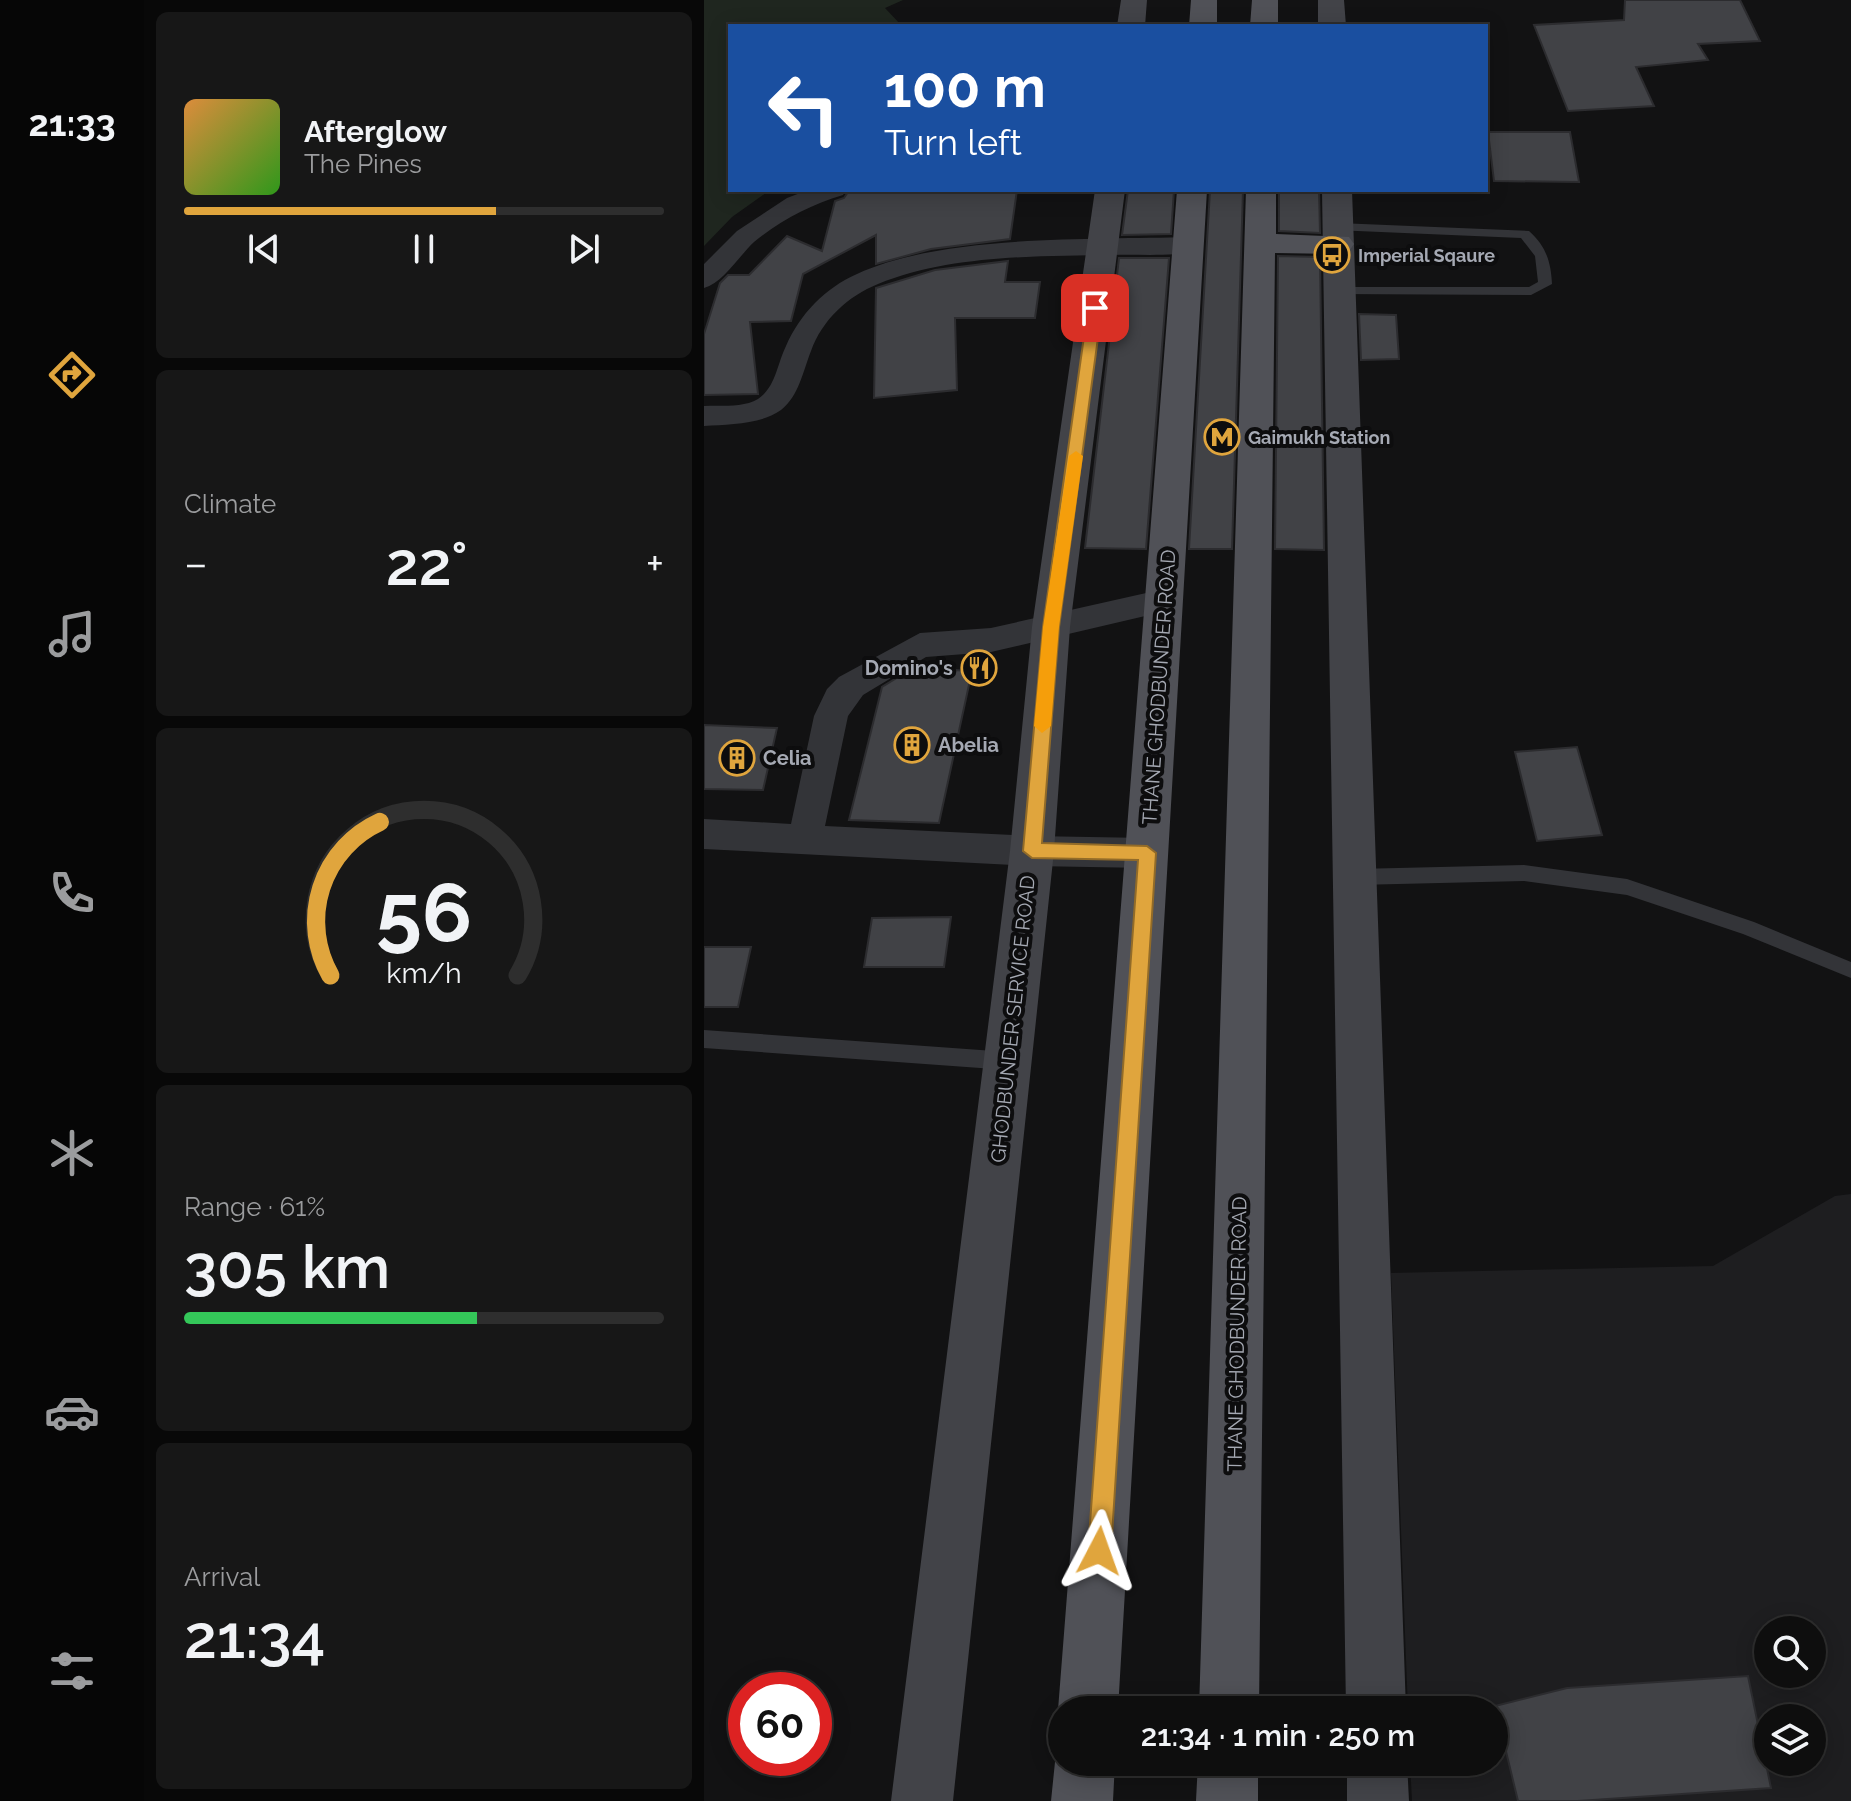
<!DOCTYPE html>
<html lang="en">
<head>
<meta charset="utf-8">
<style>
	:root { --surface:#0e0e0e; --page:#171717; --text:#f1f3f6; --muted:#9b9c9e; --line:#2e2e2e; --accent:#e0a53d }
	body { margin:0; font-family:Raleway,sans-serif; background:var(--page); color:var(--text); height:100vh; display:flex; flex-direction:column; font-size:30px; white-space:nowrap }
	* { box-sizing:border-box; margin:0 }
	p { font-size:26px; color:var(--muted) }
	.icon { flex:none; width:44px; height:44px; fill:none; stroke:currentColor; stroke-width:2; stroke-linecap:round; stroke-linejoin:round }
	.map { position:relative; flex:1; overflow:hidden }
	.sheet { display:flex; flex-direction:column; gap:12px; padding:12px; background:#080808; width:560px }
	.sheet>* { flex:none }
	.guide { position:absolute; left:24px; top:24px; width:760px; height:168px; border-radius:0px; box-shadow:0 4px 20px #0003,0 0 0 2px var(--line); background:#1a4fa0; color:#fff; overflow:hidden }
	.fabs { position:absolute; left:1050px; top:1616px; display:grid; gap:16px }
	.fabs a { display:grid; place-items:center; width:72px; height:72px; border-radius:50%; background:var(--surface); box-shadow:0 4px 20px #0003,0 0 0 2px var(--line); font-size:40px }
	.speed { position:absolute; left:24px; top:1672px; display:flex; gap:16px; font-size:40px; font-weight:700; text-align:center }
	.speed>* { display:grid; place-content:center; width:104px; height:104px; border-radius:50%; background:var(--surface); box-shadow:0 4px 20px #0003,0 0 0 2px var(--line); line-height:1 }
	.speed .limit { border:12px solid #d22; background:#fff; color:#111 }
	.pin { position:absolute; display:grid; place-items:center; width:68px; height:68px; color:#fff; margin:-34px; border-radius:16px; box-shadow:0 4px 12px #0006 }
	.me { position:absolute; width:88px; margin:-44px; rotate:4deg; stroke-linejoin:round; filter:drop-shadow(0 0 6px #0008) }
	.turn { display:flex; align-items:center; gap:28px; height:168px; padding:0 24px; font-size:36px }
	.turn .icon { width:104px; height:104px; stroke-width:2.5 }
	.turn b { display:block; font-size:56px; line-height:68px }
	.big { font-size:60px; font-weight:600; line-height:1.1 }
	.sheet .widget { flex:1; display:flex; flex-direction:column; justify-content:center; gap:12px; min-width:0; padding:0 28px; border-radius:12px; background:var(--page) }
	.sheet .dial { align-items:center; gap:0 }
	.dial svg { height:208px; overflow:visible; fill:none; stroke:var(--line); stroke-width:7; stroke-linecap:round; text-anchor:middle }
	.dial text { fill:var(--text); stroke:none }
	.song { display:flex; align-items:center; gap:24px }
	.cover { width:96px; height:96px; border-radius:12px; background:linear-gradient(135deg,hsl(30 70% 55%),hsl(110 70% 35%)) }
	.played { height:8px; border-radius:4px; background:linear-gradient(90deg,var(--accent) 65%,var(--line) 65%) }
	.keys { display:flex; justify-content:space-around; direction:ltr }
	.heat { display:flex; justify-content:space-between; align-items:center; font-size:44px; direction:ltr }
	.charge { height:12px; border-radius:6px; background:linear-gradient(90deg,#34c759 61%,var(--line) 0) }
	.trip { position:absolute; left:344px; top:1696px; width:460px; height:80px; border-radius:40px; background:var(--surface); box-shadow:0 4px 20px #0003,0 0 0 2px var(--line); font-weight:600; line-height:80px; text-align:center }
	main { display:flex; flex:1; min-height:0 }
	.tabs { display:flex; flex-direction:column; width:144px; justify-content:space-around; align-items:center; background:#060606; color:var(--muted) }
	.tabs .icon { width:56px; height:56px }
	.tabs .on { color:var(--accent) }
	.tabs b { font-size:36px; color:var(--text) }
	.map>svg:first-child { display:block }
	.built { fill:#1e1e20; fill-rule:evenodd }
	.green { fill:#1f261f }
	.building { fill:#414246; stroke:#2c2c2f; stroke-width:2 }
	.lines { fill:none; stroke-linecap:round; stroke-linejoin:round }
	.lane { fill:#333438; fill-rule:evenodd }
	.street { fill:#333438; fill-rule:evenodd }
	.secondary { fill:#424348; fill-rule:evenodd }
	.primary { fill:#505157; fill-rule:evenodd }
	.route { fill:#e0a53d; stroke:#926b28; stroke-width:2 }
	.slow { fill:#f59e0b }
	.labels { text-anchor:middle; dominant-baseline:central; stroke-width:8; stroke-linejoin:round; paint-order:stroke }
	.far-poi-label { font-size:18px; font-weight:bold; fill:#a5a9b3; stroke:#0d0d0e; text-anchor:start }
	.poi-label { font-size:20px; font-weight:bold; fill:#a5a9b3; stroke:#0d0d0e; text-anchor:start }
	.street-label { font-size:20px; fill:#a5a9b3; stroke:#0d0d0e }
</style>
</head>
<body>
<main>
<nav class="tabs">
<b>21:33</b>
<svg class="icon on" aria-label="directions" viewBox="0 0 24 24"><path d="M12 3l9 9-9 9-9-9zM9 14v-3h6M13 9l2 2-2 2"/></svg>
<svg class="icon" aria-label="music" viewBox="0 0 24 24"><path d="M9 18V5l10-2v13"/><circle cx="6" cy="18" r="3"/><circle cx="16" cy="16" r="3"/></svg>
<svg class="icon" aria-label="phone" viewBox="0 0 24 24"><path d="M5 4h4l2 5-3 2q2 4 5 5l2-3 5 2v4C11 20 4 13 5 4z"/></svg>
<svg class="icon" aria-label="climate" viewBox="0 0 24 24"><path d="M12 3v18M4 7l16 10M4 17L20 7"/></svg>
<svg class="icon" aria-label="car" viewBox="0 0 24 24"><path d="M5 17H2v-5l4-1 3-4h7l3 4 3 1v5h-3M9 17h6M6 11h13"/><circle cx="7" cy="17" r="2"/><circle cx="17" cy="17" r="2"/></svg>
<svg class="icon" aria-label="filters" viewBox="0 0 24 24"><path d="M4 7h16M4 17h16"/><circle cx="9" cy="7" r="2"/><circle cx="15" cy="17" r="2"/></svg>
</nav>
<section class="sheet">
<div class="widget">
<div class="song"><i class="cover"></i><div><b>Afterglow</b><p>The Pines</p></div></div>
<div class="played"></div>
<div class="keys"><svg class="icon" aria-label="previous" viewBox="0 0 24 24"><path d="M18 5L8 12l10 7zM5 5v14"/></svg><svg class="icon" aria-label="pause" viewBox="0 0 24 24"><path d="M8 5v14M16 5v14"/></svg><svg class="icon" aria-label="next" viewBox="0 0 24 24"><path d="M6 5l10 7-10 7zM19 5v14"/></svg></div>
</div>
<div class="widget"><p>Climate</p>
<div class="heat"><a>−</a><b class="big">22°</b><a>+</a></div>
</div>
<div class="widget dial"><svg viewBox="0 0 100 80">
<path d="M14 69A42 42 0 1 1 86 69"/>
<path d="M14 69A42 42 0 0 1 33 10" stroke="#e0a53d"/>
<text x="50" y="56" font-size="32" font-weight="700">56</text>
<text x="50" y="72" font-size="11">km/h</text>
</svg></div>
<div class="widget"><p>Range · 61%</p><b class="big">305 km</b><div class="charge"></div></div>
<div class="widget"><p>Arrival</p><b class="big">21:34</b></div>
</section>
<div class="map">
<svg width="1147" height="1801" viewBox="0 0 1147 1801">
	<rect width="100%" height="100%" fill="#121213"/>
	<path class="built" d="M1147 1194V1801H708L706 1762H790V1710H704L687 1273 1009 1266 1131 1196ZM1064 1630H1108V1674H1064ZM1064 1718H1108V1762H1064Z"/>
	<path class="green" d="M0 0H199L181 8 198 26H26V190H66L28 217 0 246Z"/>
	<path class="building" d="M921 0H1036L1056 41 994 44 1004 60 932 67 950 106 864 111 830 25 920 20Z
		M784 132H866L875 182 790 181Z
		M313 190 306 239 227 249 172 264V235L99 274 87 321 46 322 54 394 0 395V334L16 283 24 275H45L83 236 118 251 131 201 140 198 144 192Z
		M424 190H470L467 234 418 235Z
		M506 190H539L528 549H485Z
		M575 190H615L616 233 575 231Z
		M574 256 616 257 620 550 571 549Z
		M415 258H465L442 549 381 548Z
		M304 261 301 282H336L331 318H251L253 390 170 398 172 288 231 270Z
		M655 314 692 315 695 359 657 360Z
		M209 668 268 671 235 823 145 820 178 687Z
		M0 725 73 728 59 790 0 789Z
		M873 747 898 835 833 841 811 752Z
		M247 917 240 967H160L168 918Z
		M0 947H47L34 1007H0Z
		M1044 1676 1067 1788 874 1801H814L791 1706 863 1688Z"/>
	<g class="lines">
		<path class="lane" d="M634 223 825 231C842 246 847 262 848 284L827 295 630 294V288L635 287H825L834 282 831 256 817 238 630 230 628 227Z
			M820 865 923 879 1050 922 1147 962V978L1039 934 923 895 820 881 652 885 646 882 643 877 646 872 652 869Z
			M0 1030 304 1052 311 1055 314 1061 311 1067 304 1070 0 1048Z"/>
		<path class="street" d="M142 190 139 195C106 205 77 220 50 242 35 256 19 283 0 288V264L33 231 83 198 104 190Z
			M485 237 494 239 498 245 494 251C467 257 436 254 409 255 333 256 245 255 174 284 144 296 118 320 107 351 99 371 95 396 77 410 56 425 25 424 0 426V406C17 405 39 408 54 399 72 387 73 364 82 346 96 314 121 288 153 274 239 234 389 240 485 237Z
			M460 589 471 593 476 601 471 609 287 652 222 657 159 695 144 716 121 826 328 836 443 838 455 843 461 853 455 863 443 868 328 866 0 849V819L87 824 110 716 123 689 135 677 216 633 287 628Z"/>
		<path class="secondary" d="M417 0H443L441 26H413Z
			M614 0H640L642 26H614Z
			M391 190H421L366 627 350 851 249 1801H187L306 851 328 627Z
			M618 190H648L702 1710H642Z
			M643 1762H703L705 1801H643Z"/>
		<path class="primary" d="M487 0H513V26H485Z
			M548 0H574V26H546Z
			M473 190H503L414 1710H358V1719L354 1710Z
			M542 190H572V234L645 237 650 244 645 251 634 254 571 253 555 1710H495Z
			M358 1744V1762H411L409 1801H347L351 1762Z
			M494 1762H554V1801H492Z"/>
	</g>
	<path class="route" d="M391 304 398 308 355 627 338 843 443 846 452 853 407 1551 404 1560 395 1563 387 1560 384 1551 434 860 328 858 319 851 339 627 384 308Z"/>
	<path class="slow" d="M372 451 379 456 355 627 347 726 338 733 330 726 339 627 365 456Z"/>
	<defs>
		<symbol id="bus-ring" viewBox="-11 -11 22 22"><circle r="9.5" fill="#0d0d0e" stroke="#e0a53d" stroke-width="1.5"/><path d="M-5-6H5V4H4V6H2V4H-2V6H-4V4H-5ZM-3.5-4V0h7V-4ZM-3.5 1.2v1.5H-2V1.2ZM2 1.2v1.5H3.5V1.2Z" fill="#e0a53d"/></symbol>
		<symbol id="metro-ring" viewBox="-11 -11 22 22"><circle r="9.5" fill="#0d0d0e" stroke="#e0a53d" stroke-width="1.5"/><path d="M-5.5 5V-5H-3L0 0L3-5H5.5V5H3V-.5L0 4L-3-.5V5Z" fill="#e0a53d"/></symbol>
		<symbol id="restaurant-ring" viewBox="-11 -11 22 22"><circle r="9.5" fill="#0d0d0e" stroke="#e0a53d" stroke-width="1.5"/><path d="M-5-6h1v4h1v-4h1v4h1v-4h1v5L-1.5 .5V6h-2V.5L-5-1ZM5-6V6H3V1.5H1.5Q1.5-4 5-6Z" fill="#e0a53d"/></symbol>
		<symbol id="building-ring" viewBox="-11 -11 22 22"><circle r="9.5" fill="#0d0d0e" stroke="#e0a53d" stroke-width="1.5"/><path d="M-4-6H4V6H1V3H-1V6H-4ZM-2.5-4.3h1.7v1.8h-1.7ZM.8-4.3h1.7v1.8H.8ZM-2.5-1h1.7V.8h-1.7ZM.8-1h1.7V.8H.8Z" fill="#e0a53d"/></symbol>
	</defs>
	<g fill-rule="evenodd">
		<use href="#bus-ring" x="608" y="235" width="40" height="40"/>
		<use href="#metro-ring" x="498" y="417" width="40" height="40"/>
		<use href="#restaurant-ring" x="255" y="648" width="40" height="40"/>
		<use href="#building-ring" x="188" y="725" width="40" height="40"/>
		<use href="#building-ring" x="13" y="738" width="40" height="40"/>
	</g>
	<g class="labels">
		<g class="far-poi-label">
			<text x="654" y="255">Imperial Sqaure</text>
			<text x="544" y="437">Gaimukh Station</text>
		</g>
		<g class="poi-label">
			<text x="249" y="668" text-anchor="end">Domino's</text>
			<text x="234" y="745">Abelia</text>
			<text x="59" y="758">Celia</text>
		</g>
		<g class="street-label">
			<text transform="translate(455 687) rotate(-86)">THANE GHODBUNDER ROAD</text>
			<text transform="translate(309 1019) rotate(-84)">GHODBUNDER SERVICE ROAD</text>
			<text transform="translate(533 1334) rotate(-89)">THANE GHODBUNDER ROAD</text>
		</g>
	</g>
</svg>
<div class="fabs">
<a><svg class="icon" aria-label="search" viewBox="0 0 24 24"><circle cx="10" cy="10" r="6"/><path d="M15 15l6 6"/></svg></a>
<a><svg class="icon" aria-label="layers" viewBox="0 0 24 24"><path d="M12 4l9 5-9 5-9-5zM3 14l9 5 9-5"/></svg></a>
</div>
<div class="speed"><div class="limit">60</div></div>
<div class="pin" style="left:391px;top:308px;background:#d93025"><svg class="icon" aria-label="arrive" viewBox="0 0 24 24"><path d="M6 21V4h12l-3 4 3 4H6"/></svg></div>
<svg class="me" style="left:395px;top:1551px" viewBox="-20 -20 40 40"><path d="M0-17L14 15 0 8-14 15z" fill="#e0a53d" stroke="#fff" stroke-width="4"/></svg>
<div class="trip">21:34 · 1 min · 250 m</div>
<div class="guide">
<div class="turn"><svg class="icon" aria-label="left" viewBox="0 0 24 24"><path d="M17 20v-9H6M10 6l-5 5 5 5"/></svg><div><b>100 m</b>Turn left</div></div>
</div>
</div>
</main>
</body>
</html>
